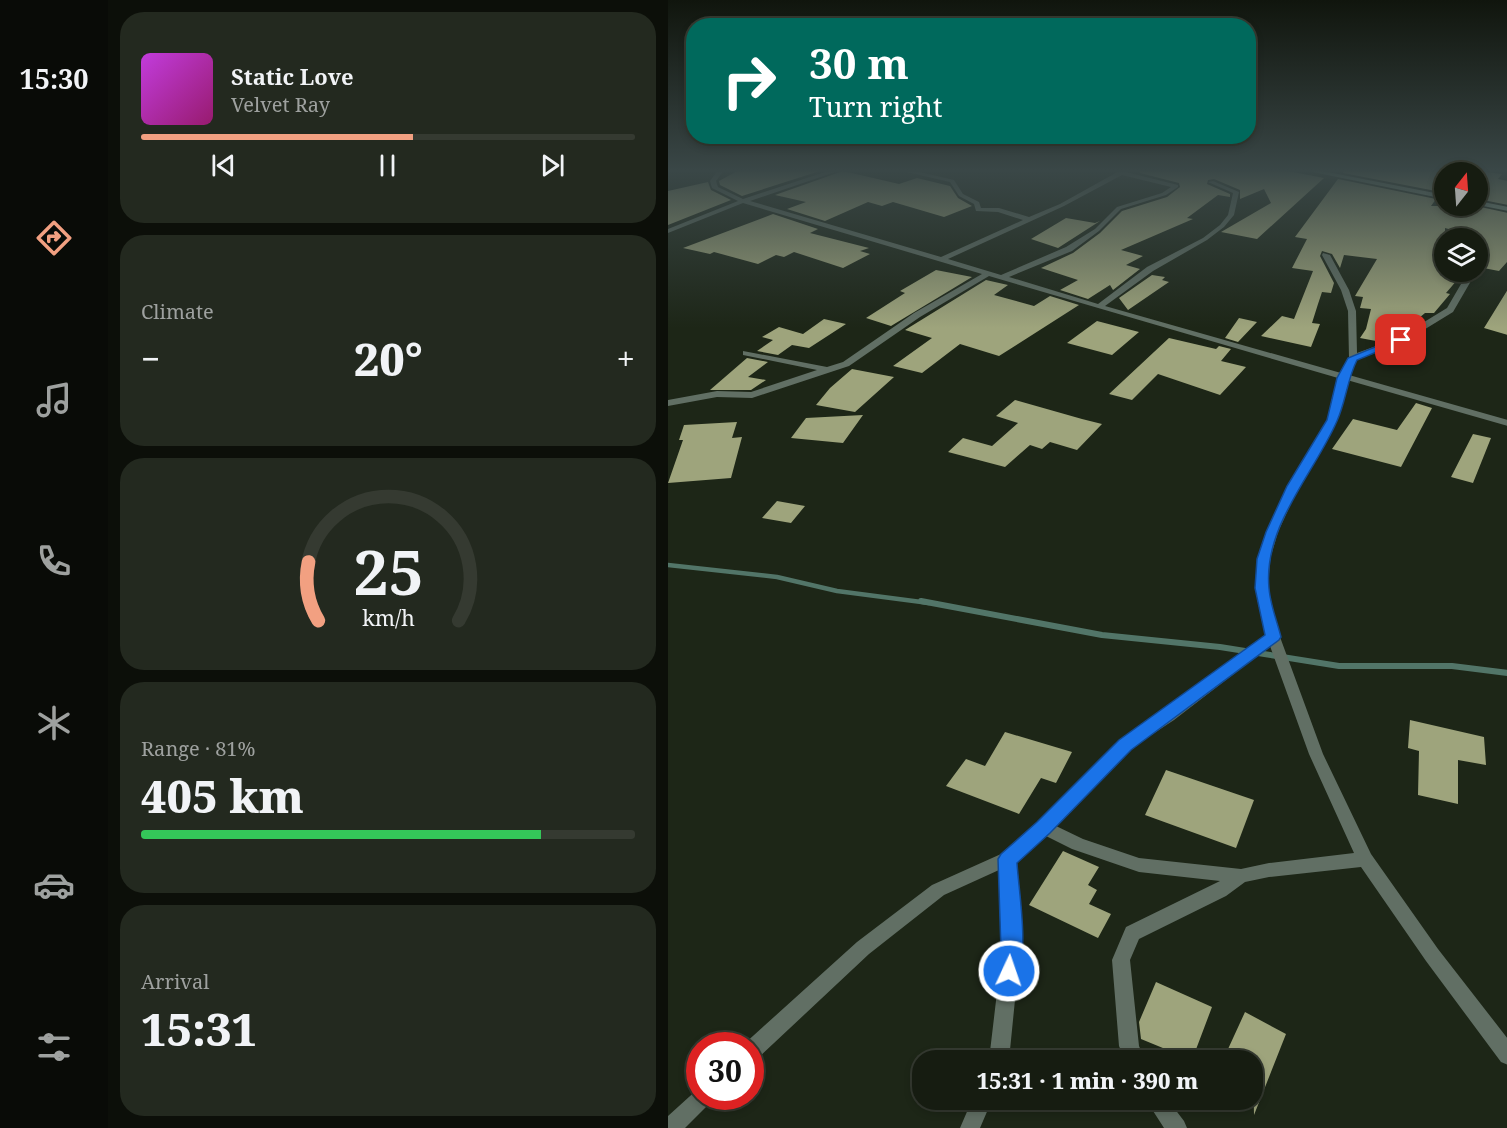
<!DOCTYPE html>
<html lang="en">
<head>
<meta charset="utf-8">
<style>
	:root { --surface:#161c11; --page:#23291f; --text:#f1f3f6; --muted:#9ea19f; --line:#353a31; --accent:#f2a081 }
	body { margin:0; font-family:"Noto Serif",serif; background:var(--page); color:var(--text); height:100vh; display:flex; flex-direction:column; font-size:22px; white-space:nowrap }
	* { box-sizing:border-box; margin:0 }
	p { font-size:20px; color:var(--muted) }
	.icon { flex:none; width:33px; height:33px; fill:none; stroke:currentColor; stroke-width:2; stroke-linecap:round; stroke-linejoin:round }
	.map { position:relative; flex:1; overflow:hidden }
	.drawer { display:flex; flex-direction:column; gap:12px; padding:12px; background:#0c0f09; width:560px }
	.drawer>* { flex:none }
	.top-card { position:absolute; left:18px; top:18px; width:570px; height:126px; border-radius:24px; box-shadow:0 3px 9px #0003,0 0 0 2px var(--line); background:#00695c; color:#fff; overflow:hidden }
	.needle { width:39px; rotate:17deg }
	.tools { position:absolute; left:766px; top:162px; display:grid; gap:12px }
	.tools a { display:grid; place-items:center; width:54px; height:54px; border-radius:50%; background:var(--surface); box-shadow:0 3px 9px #0003,0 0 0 2px var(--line); font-size:30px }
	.speed { position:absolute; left:18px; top:1032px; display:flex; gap:12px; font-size:30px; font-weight:700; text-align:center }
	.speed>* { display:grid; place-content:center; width:78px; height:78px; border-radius:50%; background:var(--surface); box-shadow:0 3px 9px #0003,0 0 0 2px var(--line); line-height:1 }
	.speed .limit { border:9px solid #d22; background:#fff; color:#111 }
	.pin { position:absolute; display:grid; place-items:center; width:51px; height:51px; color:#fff; margin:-26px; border-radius:12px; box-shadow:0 3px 9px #0006 }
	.me { position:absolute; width:66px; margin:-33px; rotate:3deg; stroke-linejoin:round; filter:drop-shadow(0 0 4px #0008) }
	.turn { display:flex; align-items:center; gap:21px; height:126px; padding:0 24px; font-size:27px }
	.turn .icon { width:78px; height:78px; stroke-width:2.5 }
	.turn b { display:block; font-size:42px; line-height:51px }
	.big { font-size:45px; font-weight:800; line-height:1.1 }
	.drawer .tile { flex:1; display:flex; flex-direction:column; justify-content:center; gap:9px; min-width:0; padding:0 21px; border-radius:24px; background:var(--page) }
	.drawer .dial { align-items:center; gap:0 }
	.dial svg { height:156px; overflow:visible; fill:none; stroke:var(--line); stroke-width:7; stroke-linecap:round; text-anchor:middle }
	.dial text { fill:var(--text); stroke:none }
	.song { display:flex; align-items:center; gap:18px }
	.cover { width:72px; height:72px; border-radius:9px; background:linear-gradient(135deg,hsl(290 70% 55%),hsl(320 70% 35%)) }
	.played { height:6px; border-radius:3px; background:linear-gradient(90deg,var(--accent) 55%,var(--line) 55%) }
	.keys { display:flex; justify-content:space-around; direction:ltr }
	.heat { display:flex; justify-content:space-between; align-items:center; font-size:33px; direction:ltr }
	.charge { height:9px; border-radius:4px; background:linear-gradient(90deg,#34c759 81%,var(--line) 0) }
	.trip { position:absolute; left:244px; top:1050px; width:351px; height:60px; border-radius:24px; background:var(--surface); box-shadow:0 3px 9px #0003,0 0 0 2px var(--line); font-weight:800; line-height:60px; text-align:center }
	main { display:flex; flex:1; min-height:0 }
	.menu { display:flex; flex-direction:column; width:108px; justify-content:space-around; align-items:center; background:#090b07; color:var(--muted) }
	.menu .icon { width:42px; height:42px }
	.menu .on { color:var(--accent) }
	.menu b { font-size:27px; color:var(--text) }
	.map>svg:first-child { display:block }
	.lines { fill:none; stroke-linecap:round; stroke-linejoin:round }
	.stream-far1 { stroke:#527568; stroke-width:4.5 }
	.stream { stroke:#527568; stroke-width:6 }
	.building { fill:#9ea47c }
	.minor { fill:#616f64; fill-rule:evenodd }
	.secondary { fill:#849b89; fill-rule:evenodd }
	.route { fill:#1a73e8; stroke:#114b97; stroke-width:1.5 }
</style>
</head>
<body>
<main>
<nav class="menu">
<b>15:30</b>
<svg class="icon on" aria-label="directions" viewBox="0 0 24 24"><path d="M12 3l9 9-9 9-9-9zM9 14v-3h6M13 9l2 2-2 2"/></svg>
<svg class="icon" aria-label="music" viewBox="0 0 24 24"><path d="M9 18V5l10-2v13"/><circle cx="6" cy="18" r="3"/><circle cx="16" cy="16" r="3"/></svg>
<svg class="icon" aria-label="phone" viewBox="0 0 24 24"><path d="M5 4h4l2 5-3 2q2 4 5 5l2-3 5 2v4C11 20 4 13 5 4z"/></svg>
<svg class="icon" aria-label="climate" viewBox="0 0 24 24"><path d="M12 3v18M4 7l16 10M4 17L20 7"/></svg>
<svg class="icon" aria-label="car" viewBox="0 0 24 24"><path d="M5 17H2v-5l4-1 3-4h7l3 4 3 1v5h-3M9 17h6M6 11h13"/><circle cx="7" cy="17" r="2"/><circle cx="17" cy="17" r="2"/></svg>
<svg class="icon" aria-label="filters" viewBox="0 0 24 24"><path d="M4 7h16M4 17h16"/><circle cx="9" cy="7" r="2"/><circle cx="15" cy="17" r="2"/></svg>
</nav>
<section class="drawer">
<div class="tile">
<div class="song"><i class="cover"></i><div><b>Static Love</b><p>Velvet Ray</p></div></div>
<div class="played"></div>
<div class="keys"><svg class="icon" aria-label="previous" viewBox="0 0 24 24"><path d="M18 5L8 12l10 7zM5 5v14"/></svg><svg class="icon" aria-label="pause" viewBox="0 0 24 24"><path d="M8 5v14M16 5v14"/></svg><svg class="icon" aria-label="next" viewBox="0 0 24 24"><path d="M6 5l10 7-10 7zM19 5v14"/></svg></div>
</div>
<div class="tile"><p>Climate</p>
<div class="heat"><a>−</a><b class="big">20°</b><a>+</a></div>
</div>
<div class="tile dial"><svg viewBox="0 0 100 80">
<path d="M14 69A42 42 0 1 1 86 69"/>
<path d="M14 69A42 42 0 0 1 9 39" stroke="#f2a081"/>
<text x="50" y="56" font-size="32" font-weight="700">25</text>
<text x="50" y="72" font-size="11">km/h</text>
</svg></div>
<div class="tile"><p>Range · 81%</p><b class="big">405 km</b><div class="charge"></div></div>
<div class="tile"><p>Arrival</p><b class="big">15:31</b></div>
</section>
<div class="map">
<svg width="840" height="1128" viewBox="0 0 840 1128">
	<rect width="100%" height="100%" fill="#1d2617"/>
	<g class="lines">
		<path class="stream-far1" d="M0 565 109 577 169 591 261 603"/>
		<path class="stream" d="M253 601 434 635 552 647 671 666H784L840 673"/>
	</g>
	<path class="building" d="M71 170H155L74 196 52 185 51 181Z
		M472 170H615L656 178 589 239 553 232 603 203 596 189 572 199V190L546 179 540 180 539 184 562 194V197L550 195 519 218 525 219 453 250 475 256 458 265 472 269 445 290 442 285 420 299 392 290 410 280 373 268 405 253 432 233 454 211 499 197 512 187 511 183 472 173Z
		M675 170H790L777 172V187L773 192 675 173Z
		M175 171 231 184 249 178 282 186 290 198 304 206 276 217 225 202 214 206 200 202 157 221 119 209 138 202 107 195Z
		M810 171 834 174 830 179 840 181V205L810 199Z
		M670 179 768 199 763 206H808L840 213V261L831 271 810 267V237L777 228V276L790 279 778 293 782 294 766 313H757L745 323 731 319 708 341 692 338 698 329 703 309 692 308 695 297 687 296 709 259 676 255 672 268 664 254 654 251 652 256 666 283 663 293 654 292 650 304 644 323 652 324 643 347 593 336 614 316 626 319 645 271 624 268 639 239 627 237Z
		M40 182 43 190 63 200 0 225V191Z
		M105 214 150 229 142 233 201 248 192 251 202 254 175 268 126 252 116 257 108 255 90 264 46 252 42 254 15 248Z
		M398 218 427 223 432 221 390 248 363 239Z
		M268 270 304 277 223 326 198 318 237 293 232 291Z
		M484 275 497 277 494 280 501 282 460 310 451 298Z
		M318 280 340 285 326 295 366 306 382 296 411 305 331 356 292 344 254 373 225 366 264 338 237 330Z
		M840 289V335L816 328Z
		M571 318 589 322 570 342 557 338Z
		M156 319 178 324 141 348 124 345 110 355 89 351 105 340 94 337 111 327 135 334Z
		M429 321 471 332 444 355 399 343Z
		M501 338 548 349 551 346 563 349 553 361 578 367 552 395 490 374 464 400 441 394Z
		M79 358 100 362 80 377 98 380 83 390H42Z
		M184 369 226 377 187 412 148 405 162 388Z
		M347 400 414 419 434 424 409 450 382 442 374 449 362 445 337 467 280 452 295 438 324 446 350 423 328 416Z
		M748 403 764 408 733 467 664 449 685 419 729 430Z
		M195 415 175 443 123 438 138 418Z
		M69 422 64 438 74 437 63 478 0 483 15 440H11L16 425Z
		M805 434 823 438 805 483 783 477Z
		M109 501 137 506 123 523 94 518Z
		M742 720 816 737 818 765 790 760V804L750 795 751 751 740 748Z
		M337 732 404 752 388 783 373 778 351 814 278 786 298 759 317 766Z
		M498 770 586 800 568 848 477 815Z
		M395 851 431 867 420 885 429 890 421 904 443 914 430 938 361 905Z
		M488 982 544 1007 524 1060 473 1039 471 1022Z
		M577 1012 618 1034 586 1115 585 1060H555Z"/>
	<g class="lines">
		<path class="minor" d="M50 170H56L48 181 50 187 75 199 163 170H173L82 201 273 257 355 220 330 212 308 211 306 204 291 196 282 182 230 170H243L286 180 295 194 311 202 313 208H331L361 217 392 204 453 170H461L458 172 510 185V187L498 195 453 209 431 231 404 251 341 277 430 304 479 267 535 238 552 225 560 215 565 193 540 182 545 181 571 192 566 215 556 227 539 240 485 271 437 306 673 373 681 358 680 311 673 290 654 255 655 253 662 255 681 290 688 311 689 353 730 338 779 308 800 272H806L807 274 785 312 736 342 689 360 681 375 840 420V426L679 380 669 420 631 486 610 532 602 559 600 588 612 637 655 754 703 854 770 949 840 1039V1065L833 1062 758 961 693 867 601 877 577 882 558 896 471 939 462 960 471 1046 477 1060H457L451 1046 444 960 458 927 552 881 471 872 404 849 378 836 347 862 352 950 341 1060H321L334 950 331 870 276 895 201 954 89 1059 82 1062V1046L75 1045 189 942 264 885 333 854 370 823 452 741 496 712 598 635C595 620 588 602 588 586 588 524 631 474 658 422 664 409 667 392 670 378L321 276 252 317 181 366 84 398 49 397 0 406V400L49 391 83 392 149 370 75 355V351L159 367 175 362 246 313 314 274 75 203 0 233V229L70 201 44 188 42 181ZM454 175 503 187 494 193 449 207 427 229 398 247 333 275 280 259 396 206ZM602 646 641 754 686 853 601 863 573 869 471 858 415 839 388 826 462 749 506 720Z
			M32 1087V1096H45L42 1103 17 1128H0V1116Z
			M304 1100H324L312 1128H292Z
			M478 1100H500L516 1121 519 1128H496Z"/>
		<path class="secondary" d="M635 170H649L777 195V199Z
			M810 201 840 207V211L810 205Z"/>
	</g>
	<linearGradient id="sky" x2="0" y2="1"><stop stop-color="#10150d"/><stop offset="0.52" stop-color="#3a4747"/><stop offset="1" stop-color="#3a4747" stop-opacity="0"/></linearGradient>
	<rect width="840" height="328" fill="url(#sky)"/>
	<path class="route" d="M729 338 738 340 689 360C679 380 678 401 669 421 646 474 595 526 601 588 602 604 609 621 613 637L611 640 463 750 382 833 349 863C351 894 361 949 349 978L341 981 334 978 331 971 333 950 330 859 333 854 369 822 451 740 597 635 587 588 589 559 598 532 619 486 659 420 669 378 680 358Z"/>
</svg>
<div class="tools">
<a><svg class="needle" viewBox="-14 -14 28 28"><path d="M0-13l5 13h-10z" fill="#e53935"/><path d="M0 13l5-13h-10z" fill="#9ea19f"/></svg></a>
<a><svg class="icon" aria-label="layers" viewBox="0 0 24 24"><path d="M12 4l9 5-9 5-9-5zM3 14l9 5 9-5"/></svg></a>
</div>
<div class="speed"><div class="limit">30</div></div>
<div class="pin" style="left:733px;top:340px;background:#d93025"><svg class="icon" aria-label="arrive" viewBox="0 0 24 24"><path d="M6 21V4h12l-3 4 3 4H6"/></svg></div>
<svg class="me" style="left:341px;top:971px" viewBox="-20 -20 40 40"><circle r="17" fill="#1a73e8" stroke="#fff" stroke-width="3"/><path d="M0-11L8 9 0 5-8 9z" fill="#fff"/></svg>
<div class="trip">15:31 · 1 min · 390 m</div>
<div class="top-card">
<div class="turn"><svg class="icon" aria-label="right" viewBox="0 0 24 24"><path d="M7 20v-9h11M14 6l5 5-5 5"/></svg><div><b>30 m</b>Turn right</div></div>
</div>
</div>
</main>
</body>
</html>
